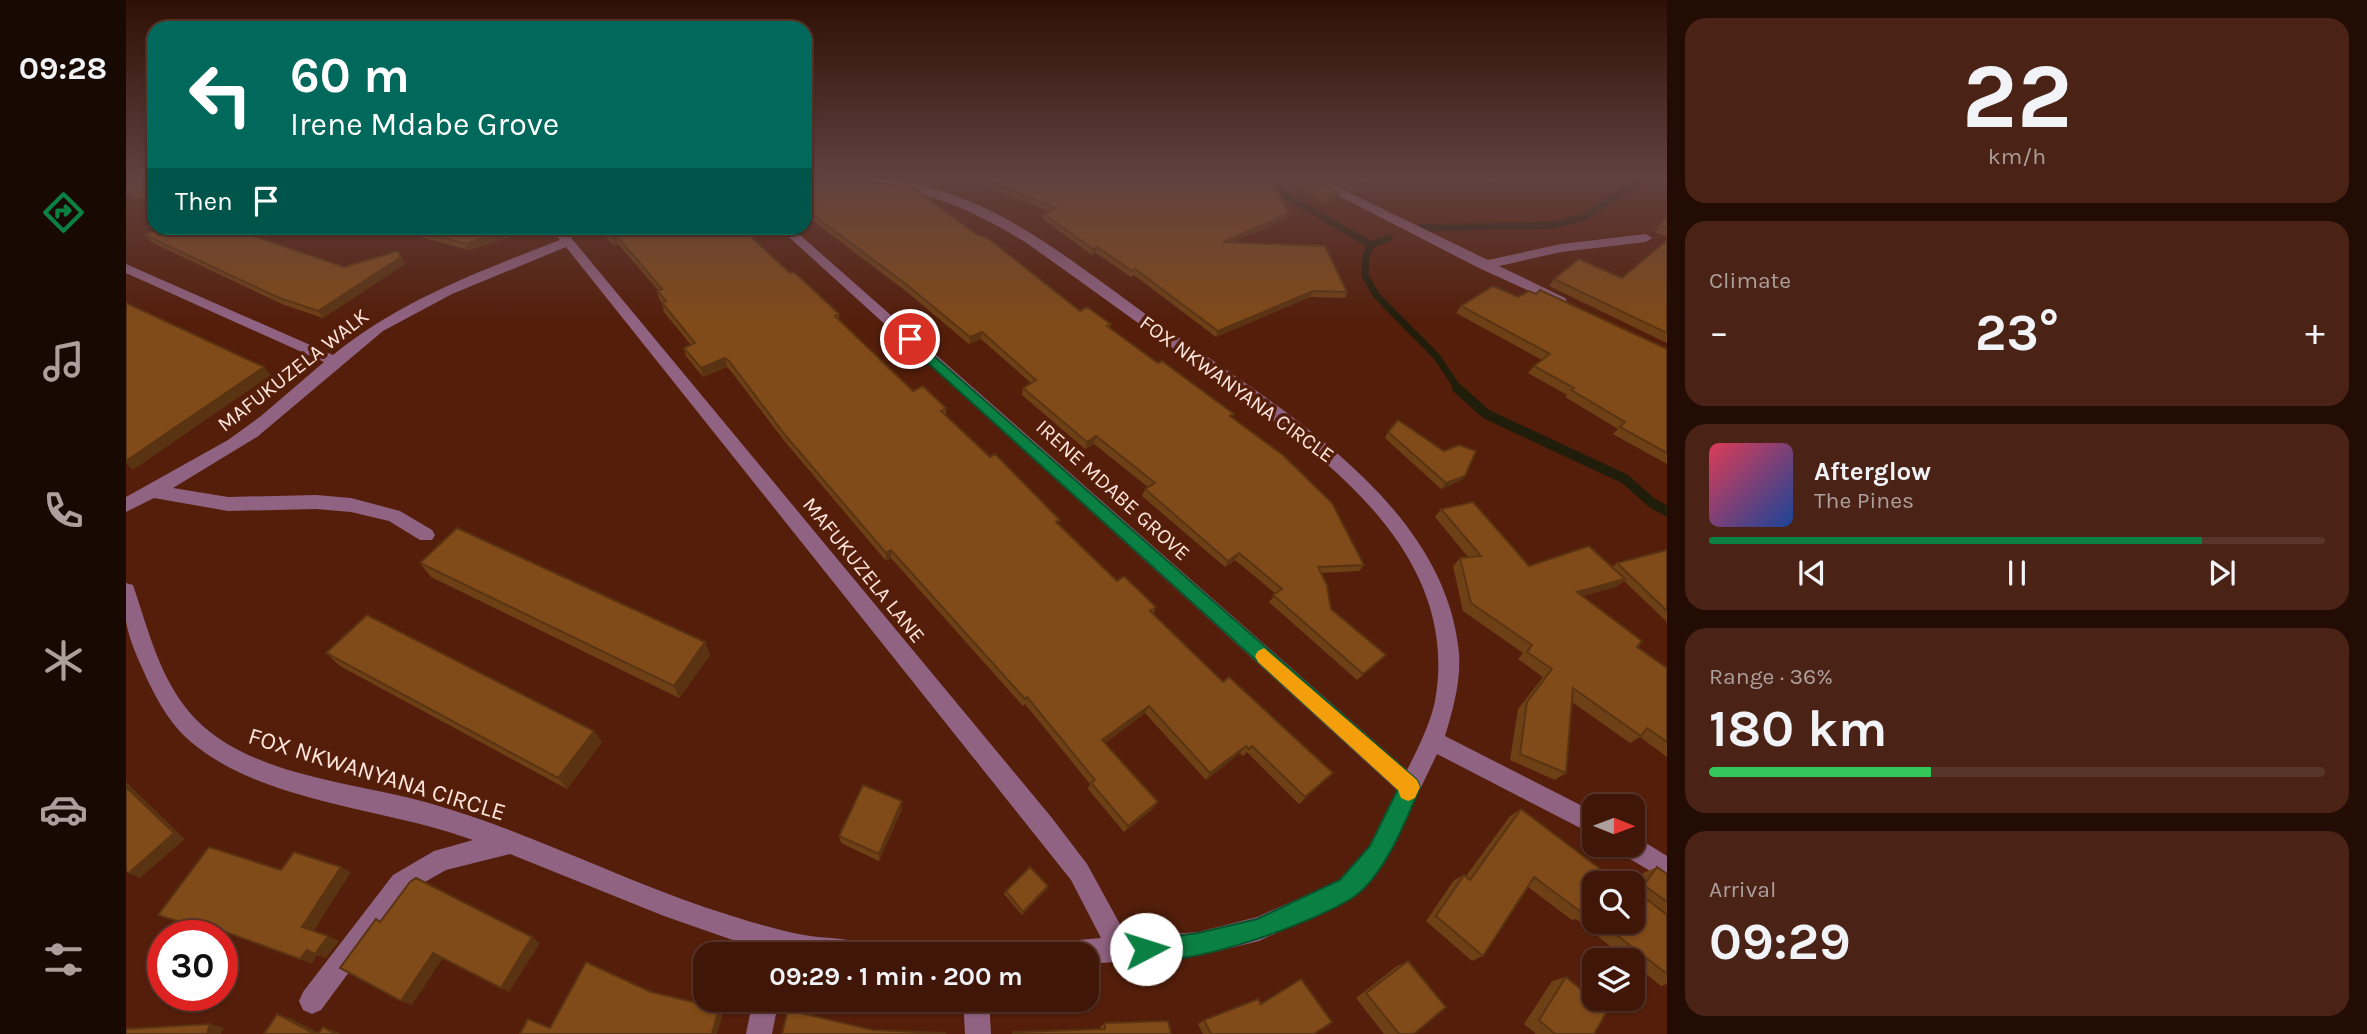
<!DOCTYPE html>
<html lang="en">
<head>
<meta charset="utf-8">
<style>
	:root { --surface:#3f1608; --page:#4a2316; --text:#f1f3f6; --muted:#ad9f9c; --line:#583529; --accent:#0b8043 }
	body { margin:0; font-family:Karla,sans-serif; background:var(--page); color:var(--text); height:100vh; display:flex; flex-direction:column; font-size:26px; white-space:nowrap }
	* { box-sizing:border-box; margin:0 }
	p { font-size:23px; color:var(--muted) }
	.icon { flex:none; width:38px; height:38px; fill:none; stroke:currentColor; stroke-width:2; stroke-linecap:round; stroke-linejoin:round }
	.map { position:relative; flex:1; overflow:hidden }
	.side { display:flex; flex-direction:column; gap:18px; padding:18px; background:#230c04; width:700px }
	.side>* { flex:none }
	.hud { position:absolute; left:21px; top:21px; width:665px; height:214px; border-radius:21px; box-shadow:0 2px 5px #0004,0 0 0 2px var(--line); background:#00695c; color:#fff; overflow:hidden }
	.needle { width:46px; rotate:91deg }
	.tools { position:absolute; left:1456px; top:794px; display:grid; gap:14px }
	.tools a { display:grid; place-items:center; width:63px; height:63px; border-radius:14px; background:var(--surface); box-shadow:0 2px 5px #0004,0 0 0 2px var(--line); font-size:35px }
	.speed { position:absolute; left:21px; top:920px; display:flex; gap:14px; font-size:35px; font-weight:700; text-align:center }
	.speed>* { display:grid; place-content:center; width:91px; height:91px; border-radius:50%; background:var(--surface); box-shadow:0 2px 5px #0004,0 0 0 2px var(--line); line-height:1 }
	.speed .limit { border:10px solid #d22; background:#fff; color:#111 }
	.pin { position:absolute; display:grid; place-items:center; width:60px; height:60px; color:#fff; margin:-30px; border:4px solid #fff; border-radius:50%; box-shadow:0 2px 7px #0007 }
	.me { position:absolute; width:77px; margin:-38px; rotate:85deg; stroke-linejoin:round; filter:drop-shadow(0 0 5px #0008) }
	.turn { display:flex; align-items:center; gap:24px; height:147px; padding:0 28px; font-size:32px }
	.turn .icon { width:91px; height:91px; stroke-width:2.5 }
	.turn b { display:block; font-size:49px; line-height:60px }
	.then { display:flex; align-items:center; height:66px; padding:0 28px; background:#0003; gap:14px; font-size:26px }
	.big { font-size:52px; font-weight:700; line-height:1.1 }
	.side .widget { flex:1; display:flex; flex-direction:column; justify-content:center; gap:10px; min-width:0; padding:0 24px; border-radius:21px; background:var(--page) }
	.side .dial { align-items:center; gap:0 }
	.dial b { font-size:91px; line-height:1 }
	.song { display:flex; align-items:center; gap:21px }
	.cover { width:84px; height:84px; border-radius:10px; background:linear-gradient(135deg,hsl(350 70% 55%),hsl(220 70% 35%)) }
	.played { height:7px; border-radius:4px; background:linear-gradient(90deg,var(--accent) 80%,var(--line) 80%) }
	.keys { display:flex; justify-content:space-around; direction:ltr }
	.heat { display:flex; justify-content:space-between; align-items:center; font-size:38px; direction:ltr }
	.charge { height:10px; border-radius:5px; background:linear-gradient(90deg,#34c759 36%,var(--line) 0) }
	.trip { position:absolute; left:567px; top:942px; width:406px; height:70px; border-radius:21px; background:var(--surface); box-shadow:0 2px 5px #0004,0 0 0 2px var(--line); font-weight:700; line-height:70px; text-align:center }
	main { display:flex; flex:1; min-height:0 }
	.tabs { display:flex; flex-direction:column; width:126px; justify-content:space-around; align-items:center; background:#190903; color:var(--muted) }
	.tabs .icon { width:49px; height:49px }
	.tabs .on { color:var(--accent) }
	.tabs b { font-size:32px; color:var(--text) }
	.map>svg:first-child { display:block }
	.lines { fill:none; stroke-linecap:round; stroke-linejoin:round }
	.stream-far1 { stroke:#211d0b; stroke-width:7 }
	.stream { stroke:#211d0b; stroke-width:10 }
	.minor { fill:#906382; fill-rule:evenodd }
	.wall { fill:#6e4016 }
	.shaded-wall { fill:#5a3412 }
	.building { fill:#804a19; stroke:#5a3412; stroke-width:2 }
	.route { fill:#0b8043; stroke:#07532c; stroke-width:2 }
	.slow { fill:#f59e0b }
	.labels { text-anchor:middle; dominant-baseline:central; stroke-width:7; stroke-linejoin:round; paint-order:stroke }
	.street-label { font-size:21px; fill:#ffe4db; stroke:#541e0b }
	.near-street-label { font-size:24px; fill:#ffe4db; stroke:#541e0b }
</style>
</head>
<body>
<main>
<nav class="tabs">
<b>09:28</b>
<svg class="icon on" aria-label="directions" viewBox="0 0 24 24"><path d="M12 3l9 9-9 9-9-9zM9 14v-3h6M13 9l2 2-2 2"/></svg>
<svg class="icon" aria-label="music" viewBox="0 0 24 24"><path d="M9 18V5l10-2v13"/><circle cx="6" cy="18" r="3"/><circle cx="16" cy="16" r="3"/></svg>
<svg class="icon" aria-label="phone" viewBox="0 0 24 24"><path d="M5 4h4l2 5-3 2q2 4 5 5l2-3 5 2v4C11 20 4 13 5 4z"/></svg>
<svg class="icon" aria-label="climate" viewBox="0 0 24 24"><path d="M12 3v18M4 7l16 10M4 17L20 7"/></svg>
<svg class="icon" aria-label="car" viewBox="0 0 24 24"><path d="M5 17H2v-5l4-1 3-4h7l3 4 3 1v5h-3M9 17h6M6 11h13"/><circle cx="7" cy="17" r="2"/><circle cx="17" cy="17" r="2"/></svg>
<svg class="icon" aria-label="filters" viewBox="0 0 24 24"><path d="M4 7h16M4 17h16"/><circle cx="9" cy="7" r="2"/><circle cx="15" cy="17" r="2"/></svg>
</nav>
<div class="map">
<svg width="1541" height="1034" viewBox="0 0 1541 1034">
	<rect width="100%" height="100%" fill="#541e0b"/>
	<g class="lines">
		<path class="stream-far1" d="M1118 176 1157 194 1245 245
			M1295 228 1427 225 1459 217 1519 176
			M1263 238 1245 245 1240 255 1239 276 1251 296 1311 357 1333 390"/>
		<path class="stream" d="M1331 388 1360 414 1499 479 1526 503 1541 511"/>
		<path class="minor" d="M679 176C730 176 777 177 825 194 901 221 967 277 1032 323 1145 403 1319 500 1333 653 1335 681 1327 710 1319 736L1468 812V835L1311 754 1259 862 1230 896 1133 941 1072 956 961 964V954H918L921 945 930 942 975 938 945 880 440 247 326 294 257 331 131 437 47 488 102 497 190 495 225 498 274 511 306 530 309 535 306 540H294L263 521 225 512 190 509 102 511 28 498 0 512V497L102 440 135 416 198 362 0 273V264L207 355C274 300 354 271 434 240L425 228H437L926 818 961 864 1001 937 1072 932 1131 917 1214 880 1243 846 1271 790 653 228H666L1281 770C1292 748 1304 725 1309 701 1336 551 1195 454 1089 379 1026 333 963 287 899 242 822 195 770 181 679 183Z
			M1174 176H1189L1362 260 1435 244 1520 234 1526 238 1520 242 1435 252 1373 266 1439 298 1441 301 1434 305 1353 268Z
			M0 583 7 585 9 591C25 639 38 692 78 727 135 777 232 783 303 803 398 830 487 876 581 908 613 918 645 929 678 935 699 939 722 937 741 945L744 954H654L621 945 538 916 384 854 320 870 283 891 195 1010 186 1014 177 1010 173 1001 177 992 267 875 308 851 347 840C258 807 139 804 65 742 46 726 33 704 22 681 14 663 3 641 0 621 0 609 0 595 0 583Z
			M1507 835 1541 856V881L1494 853 1491 845H1507Z
			M627 999H653L646 1034H620Z
			M837 999H863L865 1034H839Z"/>
	</g>
	<path class="wall" d="M28 176V200L5 198 0 192Z
		M731 176H764V177Z
		M833 176H1143L1163 213 1161 219 1107 242 1221 292 1219 298 1184 297 1090 337 1008 275 1005 277 970 253 966 255 917 219 918 214 924 211Z
		M1151 176H1181L1211 198 1199 203Z
		M1195 176H1390L1387 182 1342 183 1337 177 1247 182 1227 191Z
		M679 178 954 311 985 324 984 328 1106 418 1238 565 1233 571 1195 573 1205 609 1254 661 1231 680 1143 602 1150 594 1109 560 1099 567 1016 496 1019 489 1022 487 968 444 959 449 896 395 897 388 905 383 855 339 843 344 781 292 679 215Z
		M1541 217V237L1528 232Z
		M261 228H384L388 236 343 250Z
		M473 228H615L664 273 713 314V320L787 391 820 408V415L991 581 1030 607 1027 614 1097 682 1207 773 1173 804 1121 752 1117 756 1114 753 1080 780 1019 713 979 743 1028 808 998 832 962 789 964 784 899 704 897 706 765 558 760 561 660 443 604 370 601 367 577 377 560 356 558 348 565 345 538 312 536 303 533 299 531 291 532 290 492 244 487 245Z
		M19 235 218 267 272 251 279 264 197 318 156 304 25 242Z
		M1541 240V343L1423 286 1428 279 1496 278Z
		M1410 294 1541 349V464L1487 434 1492 429 1439 397 1441 395 1402 373 1408 366 1416 360 1330 313 1335 306Z
		M1262 432 1318 451 1339 476 1334 481 1315 489 1259 438Z
		M1315 509 1403 566 1486 567 1491 563 1541 550V622L1498 581 1490 587 1456 596 1511 647 1541 668V757L1514 737 1504 743 1446 702 1440 773 1429 780 1384 760 1392 709 1417 677 1392 659 1397 653 1337 611 1327 566 1334 558 1342 557 1309 517Z
		M294 563 579 642 584 655 553 698 305 577Z
		M200 653 476 742 441 789 214 666Z
		M776 801V809L753 861 715 843 713 836Z
		M1395 809 1468 884V922H1507V887L1517 873 1531 867 1541 874V984L1535 986 1507 963V961H1503L1450 919 1446 920 1402 887 1357 956 1346 961 1300 921 1328 880 1338 875 1340 876 1384 816Z
		M921 889 896 915 878 894 880 891Z
		M1282 961 1288 1034H1258L1230 998 1271 966Z
		M1440 977 1468 1034H1410L1398 1024 1426 981Z
		M1175 979 1188 1034H1077L1072 1024 1078 1020 1135 1003Z
		M979 1023 1045 1034H886L887 1032 974 1029V1027Z"/>
	<path class="shaded-wall" d="M1250 177 1247 182 1227 191 1229 186Z
		M1213 192 1211 198 1199 203 1202 197Z
		M1163 213 1161 219 1095 247 1097 242Z
		M386 229 388 236 343 250 340 244Z
		M490 235 492 244 487 245 485 237Z
		M971 247 970 253 966 255 967 249Z
		M275 257 279 264 197 318 192 311Z
		M1187 291 1184 297 1090 337 1092 331Z
		M856 332 855 339 843 344 844 337Z
		M599 358 601 367 577 377 575 368Z
		M138 367 145 375 7 470 0 464V461Z
		M970 436 968 444 959 449 961 442Z
		M1339 476 1334 481 1315 489 1320 483Z
		M765 550V558L760 561V553Z
		M1113 553 1109 560 1099 567 1102 561Z
		M1499 579 1490 587 1442 600 1451 592Z
		M579 642 584 655 553 698 548 686Z
		M1260 655 1254 661 1231 680 1237 674Z
		M1023 706 1019 713 973 747 976 740Z
		M468 731 476 742 441 789 432 778Z
		M1120 746 1114 753 1080 780 1084 773Z
		M0 782 59 839 14 878 3 873Z
		M776 801V809L753 861V854Z
		M1032 802 1028 808 998 832 1002 826Z
		M215 867 225 872 187 932 176 927Z
		M922 886 921 889 896 915 897 912Z
		M83 926 96 931 93 935 80 930Z
		M202 936 213 941 200 958 191 955 186 964 174 959 181 950Z
		M406 937 414 943 383 992 375 988Z
		M307 953 317 958 286 1005 275 1001Z
		M593 1008 597 1013 591 1034H586Z
		M151 1014 164 1018 195 1034H189Z
		M84 1024 98 1028 95 1034H81Z
		M197 1027 209 1031 215 1034H210Z"/>
	<path class="building" d="M1 176H28V193L0 192Z
		M848 176H1143L1163 213 1097 242 1199 246 1221 292 1187 291 1092 331 1009 269 1006 271 971 247 967 249 918 214 931 208Z
		M1164 176H1181L1213 192 1202 197Z
		M1209 176H1267L1250 177 1229 186Z
		M1344 176H1390L1345 177Z
		M679 178 740 180 789 189 850 234 863 239 954 311 961 307 985 324 981 326 1032 363 1036 361 1108 414 1104 416 1157 455 1206 503 1238 565 1192 567 1201 585 1205 609 1260 655 1237 674 1147 595 1156 589 1113 553 1102 561 1019 489 1029 483 970 436 961 442 897 388 910 380 856 332 844 337 781 285 679 209V207L685 205 679 200Z
		M1541 217V228L1533 225Z
		M33 228H104L218 267 272 251 275 257 192 311 151 297 19 235Z
		M282 228H384L386 229 340 244Z
		M477 228H615L664 273 668 272 694 296 713 314 709 316 787 391 797 386 820 408 815 411 864 457 869 454 934 520 930 522 991 581 998 576 1030 607 1024 611 1097 682 1103 677 1207 773 1179 797 1126 746 1123 749 1120 746 1084 773 1023 706 976 740 1032 802 1002 826 965 783 969 780 901 697 899 699 765 550 760 553 659 435 603 361 599 358 575 368 558 348 569 343 536 303 540 301 531 291 536 289 490 235 485 237Z
		M1541 240V333L1428 279 1453 259 1496 278Z
		M1367 286 1392 297 1403 291 1410 294 1414 290 1541 349V453L1494 427 1499 422 1445 390 1448 388 1408 366 1424 354 1335 306Z
		M0 303 138 367 0 461Z
		M1272 420 1318 451 1333 445 1350 451 1339 476 1320 483 1262 432Z
		M1347 502 1403 566 1463 546 1499 579 1451 592 1516 641 1511 647 1541 668V742L1521 728 1515 736 1447 688 1440 773 1394 754 1401 702 1426 669 1401 652 1406 645 1345 603 1334 558 1355 556 1315 509Z
		M331 528 579 642 548 686 294 563Z
		M1541 550V611L1491 563Z
		M241 615 468 731 432 778 200 653Z
		M737 785 776 801 753 854 713 836Z
		M0 787 48 833 3 873 0 871Z
		M1395 809 1494 884H1468V918L1461 912 1459 915 1408 877 1357 956 1310 916 1338 875 1344 880Z
		M83 847 155 870 168 852 215 867 176 927 202 936 189 954 181 950 174 959 83 926 80 930 32 915Z
		M904 867 922 886 897 912 880 891Z
		M1531 867 1541 874V902L1518 885Z
		M290 878 406 937 375 988 307 953 275 1001 214 968 250 919 254 922 284 882Z
		M1507 893 1518 901 1519 898 1541 915V974L1474 922H1507Z
		M1282 961 1320 1007 1288 1034H1273L1240 993Z
		M460 962 525 992 593 1008 586 1034H394L402 1019 424 1028Z
		M1440 977 1481 1011 1468 1034H1429L1413 1020Z
		M1175 979 1206 1022 1188 1034H1085L1078 1020 1132 999 1135 1004Z
		M662 1010 747 1030 819 1033V1034H656Z
		M151 1014 189 1034H138Z
		M1042 1021 1045 1034H887V1032L979 1029V1023Z
		M84 1024 81 1034H0V1029Z
		M197 1027 210 1034H192Z"/>
	<linearGradient id="sky" x2="0" y2="1"><stop stop-color="#2e1006"/><stop offset="0.55" stop-color="#61413f"/><stop offset="1" stop-color="#61413f" stop-opacity="0"/></linearGradient>
	<rect width="1541" height="321" fill="url(#sky)"/>
	<path class="route" d="M784 335 1291 780 1294 787C1280 820 1259 874 1229 896 1193 921 1052 973 1012 957L1009 949 1012 941 1072 933 1131 919 1214 880 1244 846 1272 789 779 342 777 339Z"/>
	<path class="slow" d="M1138 648 1291 780 1294 787 1289 798 1282 801 1275 798 1272 790 1132 662 1129 656 1132 651Z"/>
	<g class="labels">
		<g class="street-label">
			<text transform="translate(167 370) rotate(-38)">MAFUKUZELA WALK</text>
			<text transform="translate(1111 389) rotate(36)">FOX NKWANYANA CIRCLE</text>
			<text transform="translate(987 490) rotate(42)">IRENE MDABE GROVE</text>
			<text transform="translate(738 570) rotate(51)">MAFUKUZELA LANE</text>
		</g>
		<g class="near-street-label">
			<text transform="translate(251 774) rotate(17)">FOX NKWANYANA CIRCLE</text>
		</g>
	</g>
</svg>
<div class="tools">
<a><svg class="needle" viewBox="-14 -14 28 28"><path d="M0-13l5 13h-10z" fill="#e53935"/><path d="M0 13l5-13h-10z" fill="#ad9f9c"/></svg></a>
<a><svg class="icon" aria-label="search" viewBox="0 0 24 24"><circle cx="10" cy="10" r="6"/><path d="M15 15l6 6"/></svg></a>
<a><svg class="icon" aria-label="layers" viewBox="0 0 24 24"><path d="M12 4l9 5-9 5-9-5zM3 14l9 5 9-5"/></svg></a>
</div>
<div class="speed"><div class="limit">30</div></div>
<div class="pin" style="left:784px;top:339px;background:#d93025"><svg class="icon" aria-label="arrive" viewBox="0 0 24 24"><path d="M6 21V4h12l-3 4 3 4H6"/></svg></div>
<svg class="me" style="left:1020px;top:949px" viewBox="-20 -20 40 40"><circle r="19" fill="#fff"/><path d="M0-13L10 11 0 6-10 11z" fill="#0b8043"/></svg>
<div class="trip">09:29 · 1 min · 200 m</div>
<div class="hud">
<div class="turn"><svg class="icon" aria-label="left" viewBox="0 0 24 24"><path d="M17 20v-9H6M10 6l-5 5 5 5"/></svg><div><b>60 m</b>Irene Mdabe Grove</div></div>
<div class="then">Then<svg class="icon" aria-label="arrive" viewBox="0 0 24 24"><path d="M6 21V4h12l-3 4 3 4H6"/></svg></div>
</div>
</div>
<section class="side">
<div class="widget dial"><b>22</b><p>km/h</p></div>
<div class="widget"><p>Climate</p>
<div class="heat"><a>−</a><b class="big">23°</b><a>+</a></div>
</div>
<div class="widget">
<div class="song"><i class="cover"></i><div><b>Afterglow</b><p>The Pines</p></div></div>
<div class="played"></div>
<div class="keys"><svg class="icon" aria-label="previous" viewBox="0 0 24 24"><path d="M18 5L8 12l10 7zM5 5v14"/></svg><svg class="icon" aria-label="pause" viewBox="0 0 24 24"><path d="M8 5v14M16 5v14"/></svg><svg class="icon" aria-label="next" viewBox="0 0 24 24"><path d="M6 5l10 7-10 7zM19 5v14"/></svg></div>
</div>
<div class="widget"><p>Range · 36%</p><b class="big">180 km</b><div class="charge"></div></div>
<div class="widget"><p>Arrival</p><b class="big">09:29</b></div>
</section>
</main>
</body>
</html>
